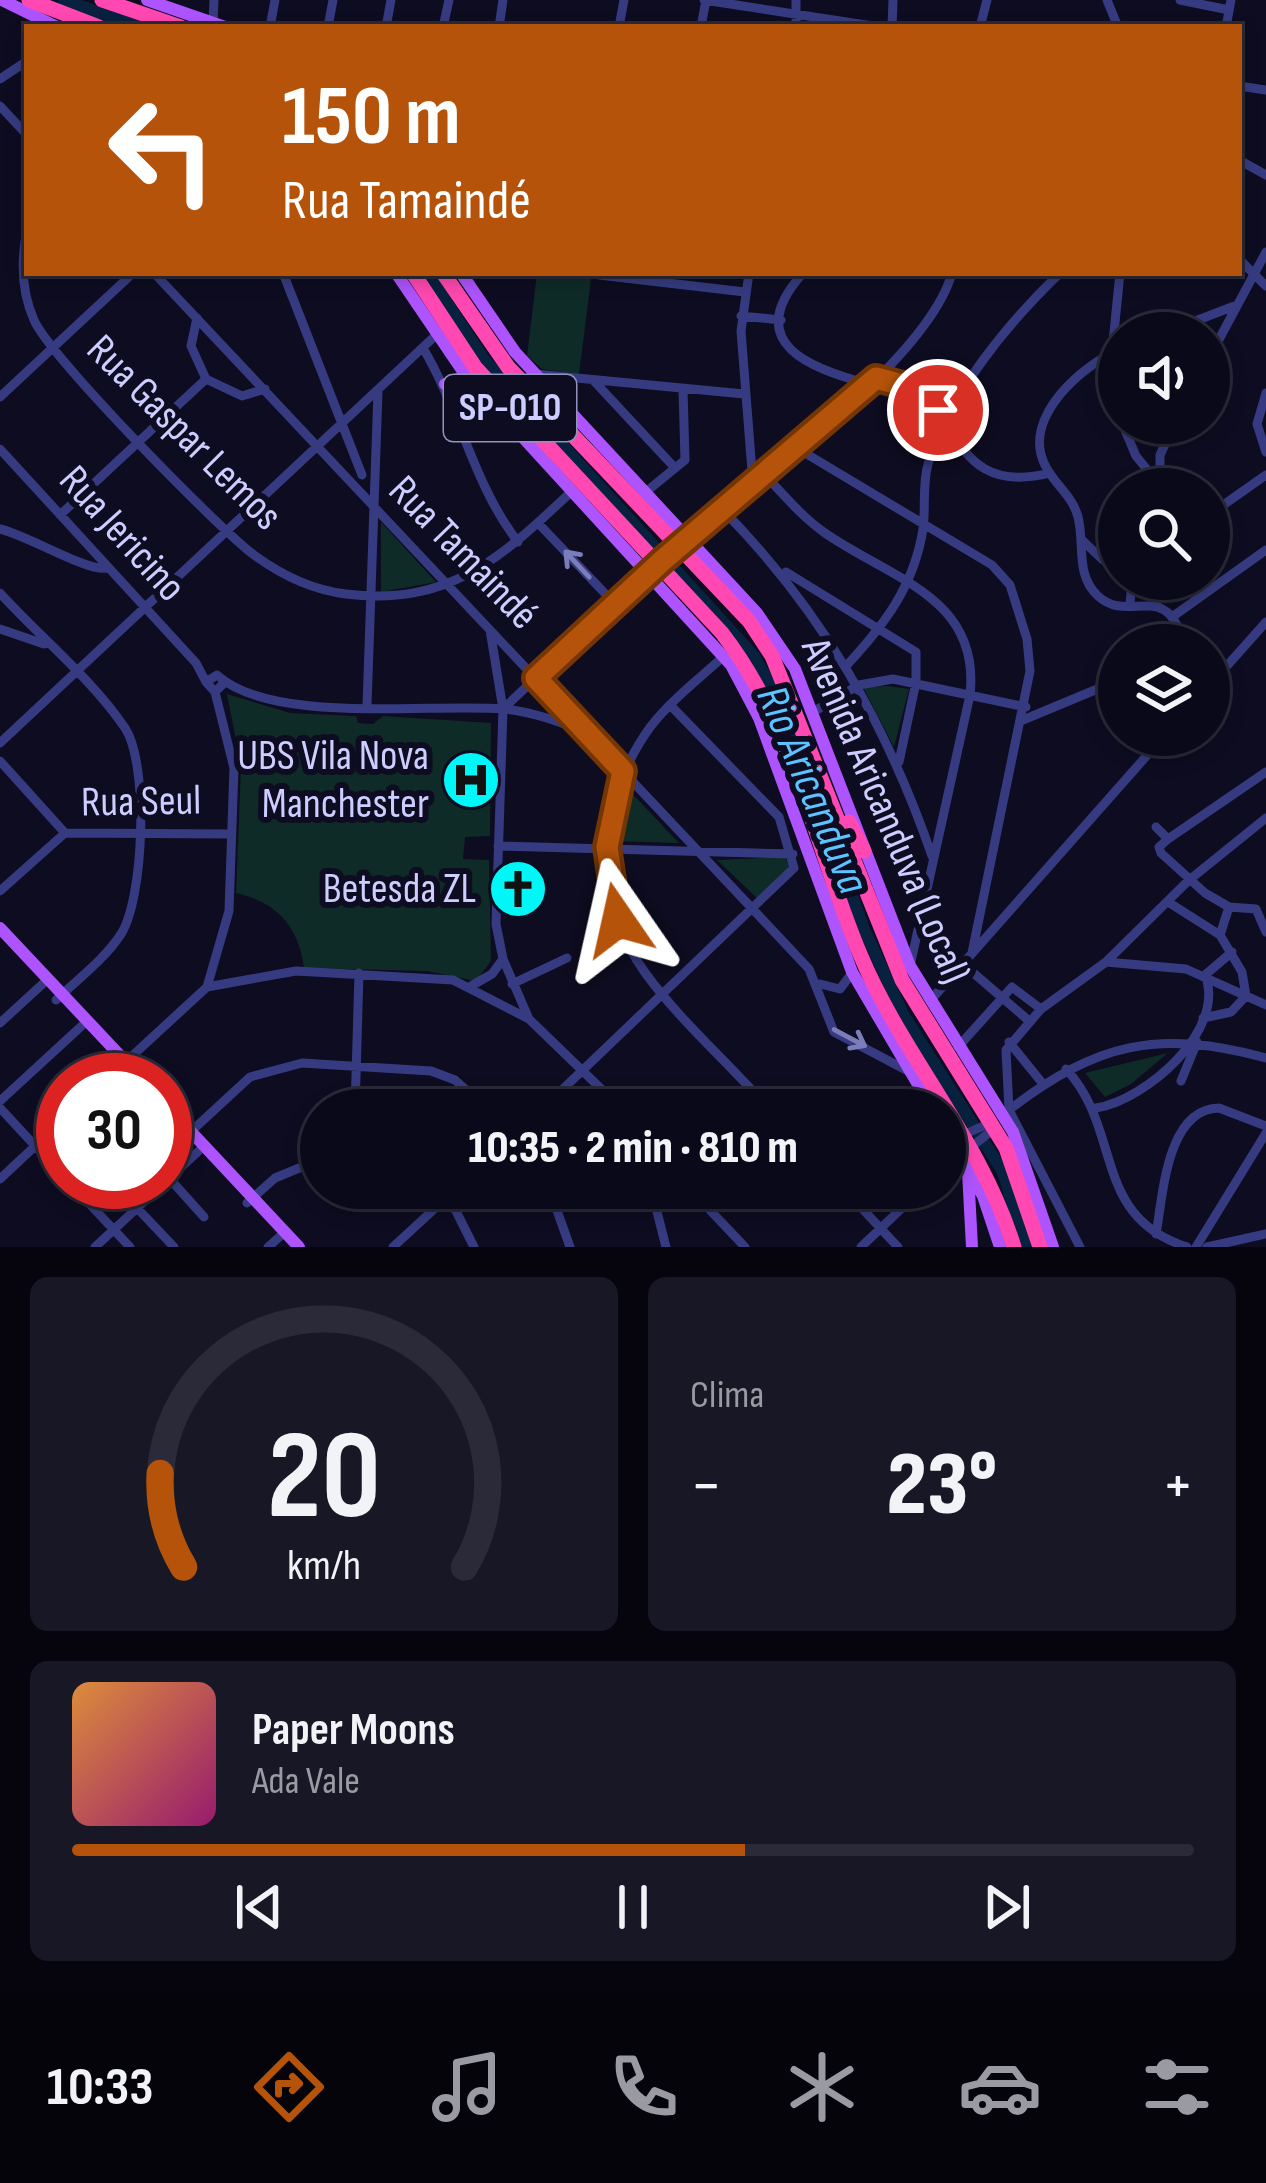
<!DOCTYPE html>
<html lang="pt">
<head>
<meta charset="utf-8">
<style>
	:root { --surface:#0a0919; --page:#181726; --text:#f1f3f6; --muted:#999aa2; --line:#2a2a38; --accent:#b45309 }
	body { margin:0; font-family:"Sofia Sans Condensed",sans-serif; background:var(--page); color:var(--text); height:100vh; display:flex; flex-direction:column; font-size:45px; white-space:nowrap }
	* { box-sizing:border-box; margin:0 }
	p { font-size:39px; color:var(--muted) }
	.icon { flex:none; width:66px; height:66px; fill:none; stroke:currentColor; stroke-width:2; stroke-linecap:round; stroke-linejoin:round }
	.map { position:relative; height:1247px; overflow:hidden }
	.panel { display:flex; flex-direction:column; gap:30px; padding:30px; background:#06050e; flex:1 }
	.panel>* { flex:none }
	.guide { position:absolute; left:24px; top:24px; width:1218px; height:252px; border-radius:0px; box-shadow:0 6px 18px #0003,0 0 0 3px var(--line); background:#b45309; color:#fff; overflow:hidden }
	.buttons { position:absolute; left:1098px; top:312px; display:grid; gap:24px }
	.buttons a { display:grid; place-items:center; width:132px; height:132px; border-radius:50%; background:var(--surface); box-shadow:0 6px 18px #0003,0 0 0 3px var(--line); font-size:60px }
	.speed { position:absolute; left:36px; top:1053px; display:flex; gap:24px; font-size:60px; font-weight:700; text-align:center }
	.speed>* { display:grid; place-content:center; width:156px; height:156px; border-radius:50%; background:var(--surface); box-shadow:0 6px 18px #0003,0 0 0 3px var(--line); line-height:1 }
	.speed .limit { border:18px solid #d22; background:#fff; color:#111 }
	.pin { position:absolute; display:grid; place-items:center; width:102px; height:102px; color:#fff; margin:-51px; border:6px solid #fff; border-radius:50%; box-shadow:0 3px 12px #0007 }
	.me { position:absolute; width:132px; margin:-66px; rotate:349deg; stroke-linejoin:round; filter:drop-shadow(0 0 9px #0008) }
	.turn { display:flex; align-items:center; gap:42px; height:252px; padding:0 60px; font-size:54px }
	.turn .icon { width:156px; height:156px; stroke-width:2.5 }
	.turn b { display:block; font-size:84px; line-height:102px }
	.big { font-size:90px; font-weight:800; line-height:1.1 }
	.panel .widget { flex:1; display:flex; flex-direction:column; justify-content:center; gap:18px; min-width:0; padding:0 42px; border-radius:18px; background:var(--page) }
	.panel .dial { align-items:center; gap:0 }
	.dial svg { height:312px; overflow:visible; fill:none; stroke:var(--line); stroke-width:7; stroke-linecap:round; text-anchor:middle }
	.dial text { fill:var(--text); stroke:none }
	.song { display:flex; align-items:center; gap:36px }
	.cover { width:144px; height:144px; border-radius:18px; background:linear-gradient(135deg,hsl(30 70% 55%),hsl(320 70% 35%)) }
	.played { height:12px; border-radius:6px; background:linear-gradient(90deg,var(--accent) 60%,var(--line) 60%) }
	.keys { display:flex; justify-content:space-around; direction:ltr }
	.heat { display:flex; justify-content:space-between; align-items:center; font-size:66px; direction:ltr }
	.panel .tiles { flex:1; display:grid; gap:30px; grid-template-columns:1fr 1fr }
	.widget:last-child { grid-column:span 2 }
	.trip { position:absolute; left:300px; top:1089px; width:666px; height:120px; border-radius:60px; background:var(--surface); box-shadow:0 6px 18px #0003,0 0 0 3px var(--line); font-weight:800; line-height:120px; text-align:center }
	.dock { display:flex; height:192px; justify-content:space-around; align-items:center; background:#04040a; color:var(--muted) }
	.dock .icon { width:84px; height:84px }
	.dock .active { color:var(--accent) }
	.dock b { font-size:54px; color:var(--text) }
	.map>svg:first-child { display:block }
	.green { fill:#0f2b27 }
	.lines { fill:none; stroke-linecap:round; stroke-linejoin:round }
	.river { stroke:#08213e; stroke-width:12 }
	.minor { stroke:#363b81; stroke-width:9 }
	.major { stroke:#ae54ff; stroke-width:12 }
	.highway { stroke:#ff48b1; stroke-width:15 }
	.oneway { stroke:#7a7dba }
	.route-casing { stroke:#753606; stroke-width:30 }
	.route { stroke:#b45309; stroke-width:21 }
	.labels { text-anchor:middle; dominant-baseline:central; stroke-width:12; stroke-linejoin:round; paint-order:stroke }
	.shield { fill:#0e0c21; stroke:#9493bc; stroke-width:3 }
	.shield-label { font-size:39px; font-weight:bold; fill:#cdcdff }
	.street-label { font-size:42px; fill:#cdcdff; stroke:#0e0c21 }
	.poi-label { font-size:42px; fill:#cdcdff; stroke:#0e0c21; text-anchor:end }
	.water-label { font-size:45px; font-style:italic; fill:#5bc3ff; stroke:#0e0c21 }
</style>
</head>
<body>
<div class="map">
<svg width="1266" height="1247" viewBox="0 0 1266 1247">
	<rect width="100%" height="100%" fill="#0e0c21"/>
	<path class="green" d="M537 273 591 279 579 374 542 369 527 356Z
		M381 522 436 582 381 592Z
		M888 686 909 689 894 747 863 687Z
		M227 694 290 713 356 716 358 723 373 724 383 716 491 723 490 836 465 837 463 859 489 860 491 961 476 981 427 971 304 968C299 927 277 902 236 893L241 766Z
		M625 786 679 843 615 841Z
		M785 857 790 869 758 899 717 860Z
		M1168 1053 1131 1084 1105 1097 1085 1073Z"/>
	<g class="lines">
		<path class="river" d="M64 0 139 27
			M427 273 483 358 754 656 785 711 864 929 903 1014 1003 1172 1026 1247"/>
		<path class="minor" d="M704 0 879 27
			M796 0V27
			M1107 0 1118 27
			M1180 0 1229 10
			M213 22 214 0
			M270 27 275 0
			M328 27 333 0
			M386 27 391 0
			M443 27 449 0
			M499 27 503 0
			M619 27 624 0
			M701 27 706 0
			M892 27 893 0
			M980 27 987 0
			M1226 27 1231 0
			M0 79 27 61
			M1239 86 1266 90
			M0 106 27 135
			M1239 160 1266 175
			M27 230C21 260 21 291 34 320 50 357 217 527 254 555 280 574 313 590 346 594 449 607 502 557 571 492
			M1239 259 1266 286
			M154 273 809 969 834 1032 908 1071
			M283 273 362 475
			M749 273 741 331 753 484
			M803 273C740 343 811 369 869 384
			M599 275 745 292
			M741 316 781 320
			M197 318 191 346 206 379 242 396 265 389
			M1164 333 1237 305
			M423 348C460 410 473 484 518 542
			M1119 350C1082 365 1023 417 1044 463 1053 484 1072 494 1078 517 1085 544 1075 575 1098 596 1129 625 1167 577 1184 645
			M1209 358 1266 252
			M535 374 744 394
			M876 378C967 392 942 500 1050 473
			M593 380 675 468
			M1266 393 1257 424 1266 452
			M0 397 133 273
			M1119 413 1112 352 1120 273
			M1122 423 1136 456 1163 489
			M795 447 992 565 1010 585 1027 639 1030 671 972 953
			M0 449 196 663 206 682
			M764 474C784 495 802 517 825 533 891 579 981 597 970 695L910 966
			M1160 486V455L1175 423
			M647 491 685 460 683 390
			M723 510C822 611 886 723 932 856
			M60 515 206 379
			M1209 515 1266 475
			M538 523 615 604
			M0 529C27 535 87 572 107 568
			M1081 539 1103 560 1119 565
			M786 572 916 652V682L899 762
			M0 593C40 637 92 679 125 728 149 764 144 898 121 934 105 959 78 979 56 1000
			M1130 604 1132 579
			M1156 605 1164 579
			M1172 617 1266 550
			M0 629 44 644
			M490 630 503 709 496 924 503 959 529 1019
			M724 656C700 678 671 700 651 726 597 799 591 899 646 974 682 1023 730 1064 770 1110
			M847 665C885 624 914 586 923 529 926 507 922 485 928 464 950 393 1007 324 1060 273
			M224 683 215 692 206 682 217 675C272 725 430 703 504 709 533 712 557 721 584 731
			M1209 686 1266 622
			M367 705 378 392
			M503 709C558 657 613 603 670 553 745 489 927 363 952 273
			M813 712 859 685 893 679 1026 707
			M1023 720 1119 680
			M0 743 435 336
			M0 761 65 833
			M1156 827 1168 839 1266 772
			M1168 839 1159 847 1161 853 1205 893 1229 907
			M498 846 793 854
			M0 891 65 833 231 834
			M1168 902 1220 935
			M1106 962 1186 969 1266 1005
			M963 964 1028 1020
			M512 984 567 958
			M820 984 840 989 852 973
			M471 986 492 974 503 959
			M207 987 296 971 453 980 529 1019 623 1110
			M207 987 229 911 234 768 215 692
			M930 1001 1165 735
			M1203 1018 1231 1012 1246 996 1242 972 1220 935 1229 907 1256 909 1266 932
			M0 1023 48 979
			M1009 1042 1043 1084
			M958 1047 1012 987 1041 1009
			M1066 1069C1123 1130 1091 1216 1187 1247
			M106 1080 207 987
			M1181 1081 1197 1042
			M0 1101 87 1021
			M0 1108 63 1176
			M1096 1108C1146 1100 1227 1030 1205 975L1232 952
			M355 1110 359 973
			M541 1110 794 868 779 817 671 706
			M1009 1110C1098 1042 1158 1029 1266 1058
			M185 1137 250 1077 302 1063 431 1071 455 1080 489 1110
			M945 1143 990 1123
			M945 1168 995 1128
			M169 1178 204 1217
			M0 1179 63 1120
			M69 1182 130 1247
			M435 1188 456 1211 474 1247
			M549 1188 570 1247
			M651 1188 666 1247
			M689 1188 745 1247
			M843 1188 898 1247
			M247 1203 275 1178 321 1159
			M137 1208 174 1247
			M1156 1234C1163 1197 1166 1109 1219 1108L1266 1126
			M95 1247 204 1146
			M268 1247 285 1232
			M393 1247 457 1188
			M861 1247 923 1188
			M1080 1247 1009 1110 1006 1050 1041 1009 1106 962 1188 881 1266 818
			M1196 1247 1266 1133
			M1207 1247 1266 1234"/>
		<path class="major" d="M2 0 57 27
			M147 0 225 27
			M396 273 464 373 731 665 759 718 852 972 933 1110
			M461 273 515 352 757 613 795 669 910 966 1013 1132 1053 1247
			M445 384 466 376
			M0 928 143 1080
			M165 1104 299 1247
			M945 1128 983 1196 1000 1247
			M968 1172 972 1247"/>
		<path class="highway" d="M29 0 99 27
			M102 0 181 27
			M413 273 475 367 722 633C795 727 815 847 860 954 903 1057 981 1139 1014 1247
			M443 273 508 367 749 621 772 656 902 980 1006 1148 1040 1247
			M849 822 864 851"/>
	</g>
	<defs><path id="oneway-shaft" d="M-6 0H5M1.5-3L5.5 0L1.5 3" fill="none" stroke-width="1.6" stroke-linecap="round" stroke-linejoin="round" transform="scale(3)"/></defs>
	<g class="oneway">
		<use href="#oneway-shaft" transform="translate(577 564) rotate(-133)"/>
		<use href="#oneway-shaft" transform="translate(850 1038) rotate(28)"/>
	</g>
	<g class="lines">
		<defs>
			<path id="route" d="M618 920 607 847 623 771 536 678 663 560 876 378 910 387 938 410"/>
		</defs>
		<use href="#route" class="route-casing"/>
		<use href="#route" class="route"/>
	</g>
	<defs>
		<symbol id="hospital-disc" viewBox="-11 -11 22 22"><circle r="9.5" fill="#00f7f8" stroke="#0e0c21"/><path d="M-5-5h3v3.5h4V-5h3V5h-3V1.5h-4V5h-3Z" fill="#111"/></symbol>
		<symbol id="church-disc" viewBox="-11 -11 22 22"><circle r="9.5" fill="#00f7f8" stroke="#0e0c21"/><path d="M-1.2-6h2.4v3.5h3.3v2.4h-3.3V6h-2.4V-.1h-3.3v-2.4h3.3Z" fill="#111"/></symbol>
	</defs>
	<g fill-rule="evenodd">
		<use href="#hospital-disc" x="438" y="747" width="66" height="66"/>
		<use href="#church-disc" x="485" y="856" width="66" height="66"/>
	</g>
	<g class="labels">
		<rect class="shield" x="444" y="375" width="132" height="66" rx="9"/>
		<g class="shield-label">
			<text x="510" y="408">SP-010</text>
		</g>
		<g class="street-label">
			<text transform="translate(184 433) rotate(45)">Rua Gaspar Lemos</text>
			<text transform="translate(122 534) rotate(48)">Rua Jericino</text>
			<text transform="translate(463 553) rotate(46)">Rua Tamaindé</text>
			<text transform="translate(141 802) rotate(-1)">Rua Seul</text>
			<text transform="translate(885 811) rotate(67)">Avenida Aricanduva (Local)</text>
		</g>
		<g class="poi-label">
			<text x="429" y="756">UBS Vila Nova<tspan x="429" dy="48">Manchester</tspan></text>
			<text x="476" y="889">Betesda ZL</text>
		</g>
		<g class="water-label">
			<text transform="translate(812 790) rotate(67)">Rio Aricanduva</text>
		</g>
	</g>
</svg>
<div class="buttons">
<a><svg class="icon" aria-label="sound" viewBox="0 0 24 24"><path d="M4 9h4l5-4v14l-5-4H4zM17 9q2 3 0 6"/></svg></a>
<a><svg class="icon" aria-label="search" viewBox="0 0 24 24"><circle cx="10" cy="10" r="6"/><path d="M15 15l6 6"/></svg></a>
<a><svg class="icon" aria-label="layers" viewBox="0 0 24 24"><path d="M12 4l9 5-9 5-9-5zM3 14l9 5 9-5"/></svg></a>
</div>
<div class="speed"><div class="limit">30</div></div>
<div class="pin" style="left:938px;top:410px;background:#d93025"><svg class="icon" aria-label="arrive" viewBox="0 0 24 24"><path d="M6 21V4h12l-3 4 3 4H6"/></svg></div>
<svg class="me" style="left:618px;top:920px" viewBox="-20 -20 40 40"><path d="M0-17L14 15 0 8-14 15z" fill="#b45309" stroke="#fff" stroke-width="4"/></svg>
<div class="trip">10:35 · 2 min · 810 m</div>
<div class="guide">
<div class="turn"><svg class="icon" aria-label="left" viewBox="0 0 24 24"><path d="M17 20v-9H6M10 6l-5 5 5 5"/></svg><div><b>150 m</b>Rua Tamaindé</div></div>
</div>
</div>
<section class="panel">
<div class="tiles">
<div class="widget dial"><svg viewBox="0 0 100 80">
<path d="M14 69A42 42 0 1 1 86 69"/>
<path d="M14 69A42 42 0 0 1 8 45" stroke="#b45309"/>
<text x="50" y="56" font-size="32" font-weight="700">20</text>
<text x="50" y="72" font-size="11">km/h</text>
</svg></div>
<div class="widget"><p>Clima</p>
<div class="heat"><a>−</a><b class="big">23°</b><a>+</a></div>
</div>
<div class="widget">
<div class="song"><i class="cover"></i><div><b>Paper Moons</b><p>Ada Vale</p></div></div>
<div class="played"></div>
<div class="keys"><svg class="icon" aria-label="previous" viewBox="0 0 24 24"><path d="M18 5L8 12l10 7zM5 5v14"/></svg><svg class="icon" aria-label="pause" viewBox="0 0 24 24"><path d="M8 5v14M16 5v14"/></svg><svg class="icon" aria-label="next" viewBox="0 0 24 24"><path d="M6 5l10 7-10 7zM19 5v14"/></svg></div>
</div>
</div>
</section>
<nav class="dock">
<b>10:33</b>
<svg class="icon active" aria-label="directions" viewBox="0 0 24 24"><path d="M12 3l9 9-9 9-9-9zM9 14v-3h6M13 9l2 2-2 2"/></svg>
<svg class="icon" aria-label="music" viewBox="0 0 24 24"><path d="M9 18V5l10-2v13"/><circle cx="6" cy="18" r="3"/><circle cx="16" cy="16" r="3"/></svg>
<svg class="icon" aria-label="phone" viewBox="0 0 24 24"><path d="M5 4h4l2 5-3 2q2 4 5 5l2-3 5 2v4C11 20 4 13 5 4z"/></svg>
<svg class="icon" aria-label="climate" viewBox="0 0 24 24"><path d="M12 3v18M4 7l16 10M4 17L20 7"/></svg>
<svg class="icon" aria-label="car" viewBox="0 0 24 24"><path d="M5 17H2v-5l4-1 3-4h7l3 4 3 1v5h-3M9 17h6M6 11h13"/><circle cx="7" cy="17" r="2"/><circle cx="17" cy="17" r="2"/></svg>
<svg class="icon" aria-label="filters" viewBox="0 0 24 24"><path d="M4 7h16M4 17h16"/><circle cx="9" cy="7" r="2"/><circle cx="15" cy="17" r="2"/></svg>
</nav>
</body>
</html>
